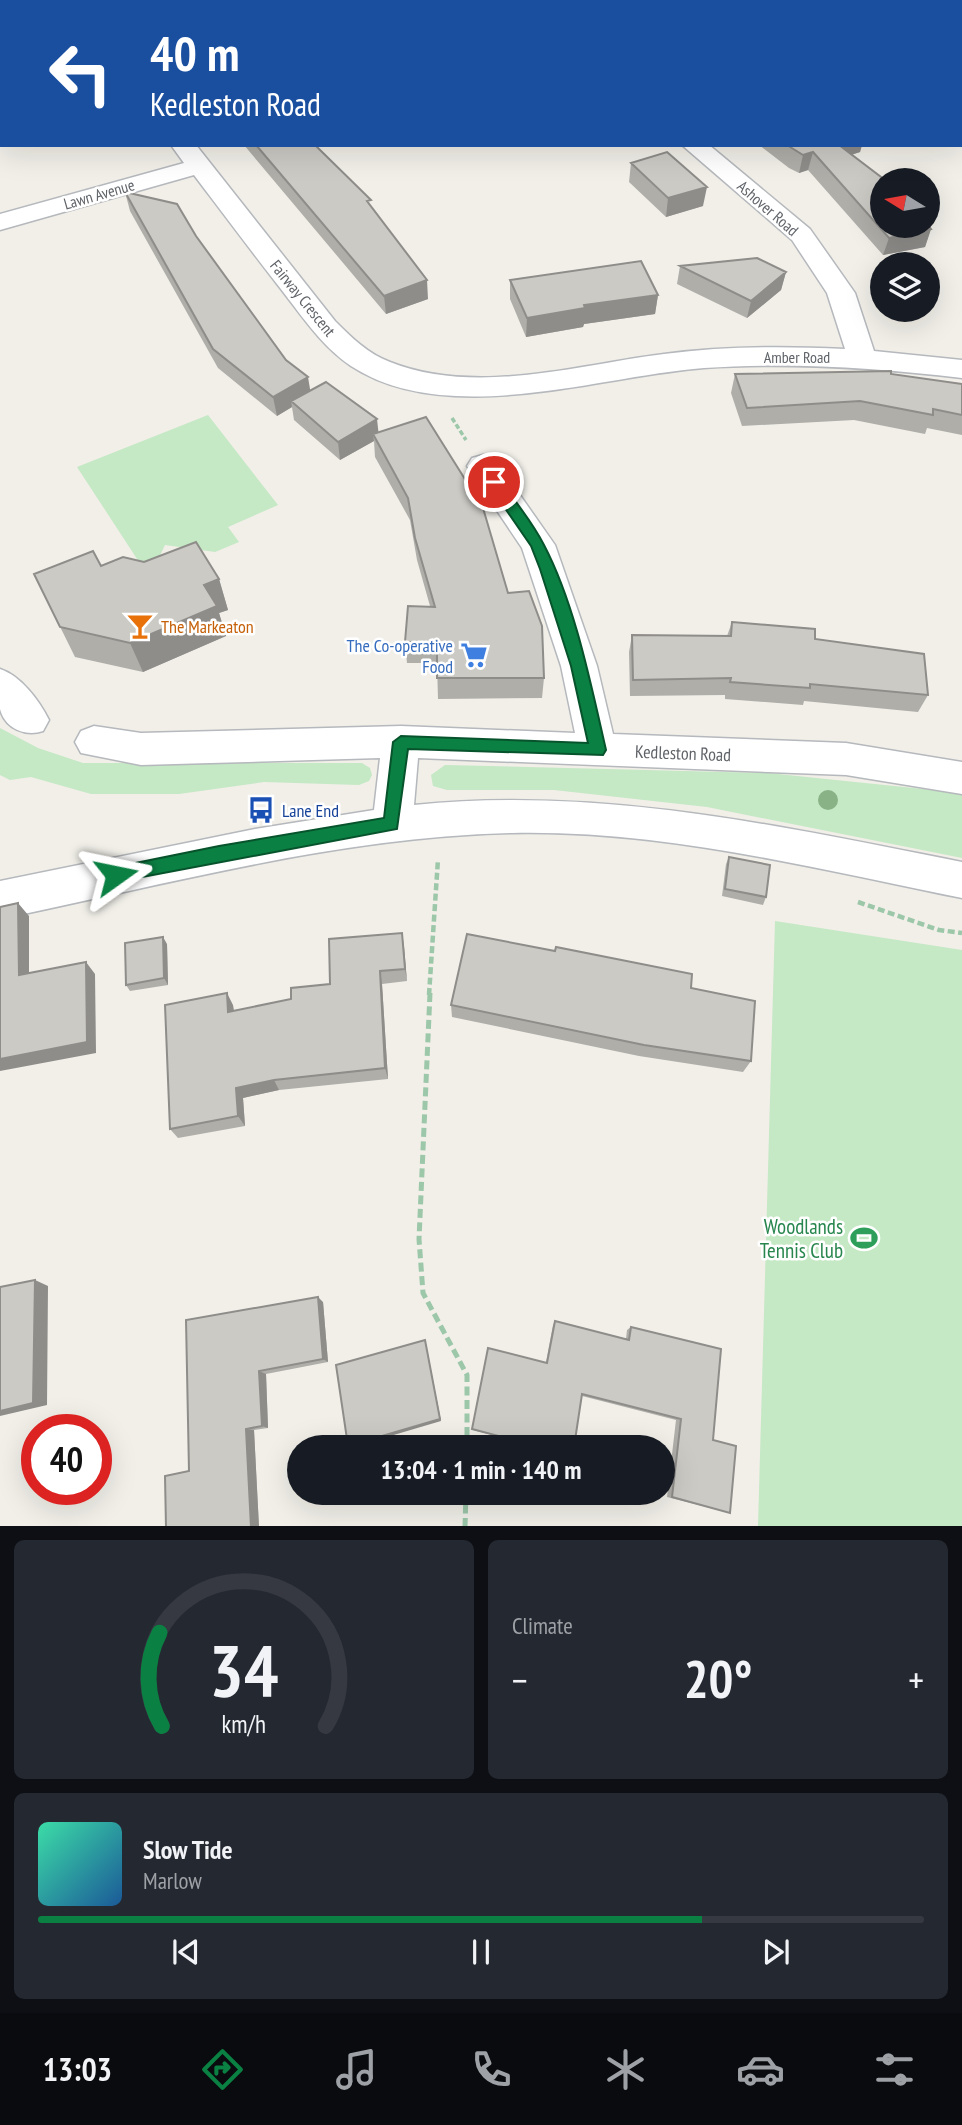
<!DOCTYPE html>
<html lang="en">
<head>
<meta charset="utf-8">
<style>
	:root { --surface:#171b24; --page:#242831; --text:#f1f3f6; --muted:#9ea1a6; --line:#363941; --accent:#0b8043 }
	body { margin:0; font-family:"PT Sans Narrow",sans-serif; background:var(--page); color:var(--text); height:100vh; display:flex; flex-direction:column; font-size:26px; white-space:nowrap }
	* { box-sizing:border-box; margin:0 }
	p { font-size:23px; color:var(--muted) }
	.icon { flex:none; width:38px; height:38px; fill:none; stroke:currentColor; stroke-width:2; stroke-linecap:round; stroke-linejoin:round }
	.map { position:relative; height:1526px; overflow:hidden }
	.side { display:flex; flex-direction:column; gap:14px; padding:14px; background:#0d0f14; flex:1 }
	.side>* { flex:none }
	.hud { position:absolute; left:0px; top:0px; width:962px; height:147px; box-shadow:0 7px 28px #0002; background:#1a4fa0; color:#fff; overflow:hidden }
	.needle { width:46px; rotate:281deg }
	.controls { position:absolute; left:870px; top:168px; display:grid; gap:14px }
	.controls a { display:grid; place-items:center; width:70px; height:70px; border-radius:50%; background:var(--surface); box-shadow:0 7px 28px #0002; font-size:35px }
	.speed { position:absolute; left:21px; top:1414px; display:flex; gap:14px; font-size:35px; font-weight:700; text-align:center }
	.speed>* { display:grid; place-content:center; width:91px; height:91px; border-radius:50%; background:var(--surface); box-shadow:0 7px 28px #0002; line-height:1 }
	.speed .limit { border:10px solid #d22; background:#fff; color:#111 }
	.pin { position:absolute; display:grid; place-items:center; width:60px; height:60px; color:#fff; margin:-30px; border:4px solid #fff; border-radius:50%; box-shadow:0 2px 7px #0007 }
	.me { position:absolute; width:77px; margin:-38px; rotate:78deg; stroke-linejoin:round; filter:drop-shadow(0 0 5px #0008) }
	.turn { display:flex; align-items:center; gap:24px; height:147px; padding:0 35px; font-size:32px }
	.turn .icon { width:91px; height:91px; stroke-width:2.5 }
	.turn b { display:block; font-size:49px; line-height:60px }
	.big { font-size:52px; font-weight:600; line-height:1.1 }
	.side .widget { flex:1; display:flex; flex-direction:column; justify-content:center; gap:10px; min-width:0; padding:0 24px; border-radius:10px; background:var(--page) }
	.side .dial { align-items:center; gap:0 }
	.dial svg { height:182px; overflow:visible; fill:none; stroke:var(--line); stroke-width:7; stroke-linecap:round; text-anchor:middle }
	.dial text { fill:var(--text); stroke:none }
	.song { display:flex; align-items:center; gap:21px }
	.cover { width:84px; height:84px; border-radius:10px; background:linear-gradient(135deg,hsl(160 70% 55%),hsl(210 70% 35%)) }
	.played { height:7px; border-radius:4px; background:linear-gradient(90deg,var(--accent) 75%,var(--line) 75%) }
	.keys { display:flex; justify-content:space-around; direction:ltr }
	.heat { display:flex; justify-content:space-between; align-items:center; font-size:38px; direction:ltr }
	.side .tiles { flex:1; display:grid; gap:14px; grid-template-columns:1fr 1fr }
	.widget:last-child { grid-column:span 2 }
	.trip { position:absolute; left:287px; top:1435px; width:388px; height:70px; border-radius:35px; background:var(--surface); box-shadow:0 7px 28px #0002; font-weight:600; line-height:70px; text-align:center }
	.menu { display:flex; height:112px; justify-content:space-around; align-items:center; background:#090b0e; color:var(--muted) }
	.menu .icon { width:49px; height:49px }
	.menu .active { color:var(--accent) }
	.menu b { font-size:32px; color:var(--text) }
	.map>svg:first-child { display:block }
	.green { fill:#c5e8c5 }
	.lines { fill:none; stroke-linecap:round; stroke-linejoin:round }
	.minor-casing { stroke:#b5b8bc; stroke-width:3 }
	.path-far2 { stroke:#9cc7a9; stroke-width:3.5; stroke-dasharray:5 2.5; stroke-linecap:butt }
	.path-far1 { stroke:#9cc7a9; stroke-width:4.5; stroke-dasharray:7 3.5; stroke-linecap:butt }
	.path { stroke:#9cc7a9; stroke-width:5; stroke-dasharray:9 4.5; stroke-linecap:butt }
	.minor { fill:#fff; fill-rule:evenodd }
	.tree { fill:#89b387 }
	.wall { fill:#afaea9 }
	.shaded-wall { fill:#8f8d8a }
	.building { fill:#cccac5; stroke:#8f8d8a; stroke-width:2 }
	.route { fill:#0b8043; stroke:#07532c; stroke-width:2 }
	.labels { text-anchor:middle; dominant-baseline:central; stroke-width:5; stroke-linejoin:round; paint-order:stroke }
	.far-street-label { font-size:16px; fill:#5f6368; stroke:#fff }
	.food-label { font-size:18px; fill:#c56008; stroke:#fff; text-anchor:start }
	.shop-label { font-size:18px; fill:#366cbe; stroke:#fff; text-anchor:end }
	.street-label { font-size:18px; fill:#5f6368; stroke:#fff }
	.transit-label { font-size:18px; fill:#164399; stroke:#fff; text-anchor:start }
	.near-leisure-label { font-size:21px; fill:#27864d; stroke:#fff; text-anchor:end }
</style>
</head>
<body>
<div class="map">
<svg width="962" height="1527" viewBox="0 0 962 1527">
	<rect width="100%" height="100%" fill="#f1efe8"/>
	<path class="green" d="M208 415 278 505 228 527 239 542 215 552 165 545 153 570 141 565 77 467Z
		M0 728 38 748 83 763H362L370 768 372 775 369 781 359 785 264 782 179 794H91L31 777 10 780 0 775Z
		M445 765 768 773 962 793V858L707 807 554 790H447L433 786 431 775Z
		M775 921 962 950V1526H758Z"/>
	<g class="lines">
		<defs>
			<path id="minor" d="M61 0H82L83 2H62Z
				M511 0H533L534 2H512Z
				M888 0H910L911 2H889Z
				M961 33 962 34V48L961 47Z
				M171 145H196L335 321C351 337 368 354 390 362 476 396 576 365 664 354 724 346 785 346 845 349L827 293 792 240 682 145H709L810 229 855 293 874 351 962 360V378C876 368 790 362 704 368 599 376 447 429 351 366 320 345 300 313 277 284 249 248 222 212 194 175L0 230V214L184 163Z
				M483 455 494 458 555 545 597 666 613 734 846 743 962 762V794L846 775 418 758 414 805C601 786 780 826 962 862V898C814 868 664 830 512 833 338 837 169 884 0 919V881L255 829 374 810 380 758 141 765 81 753 75 742 81 731 94 726 141 733 401 726 575 733 561 666 522 548 467 466 472 458Z
				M0 669C21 676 39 700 49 720L43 731C26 737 5 729 0 709 0 697 0 681 0 669Z"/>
		</defs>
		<use href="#minor" class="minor-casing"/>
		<path class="path-far2" d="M452 418 466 440"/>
		<path class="path-far1" d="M858 902 939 930 962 933
			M429 995 438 859"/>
		<path class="path" d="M430 993 419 1239 423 1293 467 1375V1447
			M465 1527 466 1493"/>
		<use href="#minor" class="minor"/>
	</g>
	<circle class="tree" cx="828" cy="800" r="10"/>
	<path class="wall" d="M0 0 2 2V38L0 36Z
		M122 0H196L198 2H124Z
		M411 0H455L449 2H413Z
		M244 145H315L371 207 428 299 386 314Z
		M759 145H862L860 152 851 155 931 229 925 247 883 255 808 170 799 173 789 168Z
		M631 163 703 206 666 217 629 182Z
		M125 192 286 360 310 391 379 432 508 593 544 678 542 698 438 699 437 663H407L405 642 430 606 417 560 410 520 375 457 374 441 340 460 294 420 292 407 277 416 218 368 130 211Z
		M680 266 786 272 781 290 747 318 677 284Z
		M510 280 658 295 655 314 584 324 583 327 526 337 510 299Z
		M735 374H891L962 384V435L927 428 925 434 854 420 742 426 731 393Z
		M101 566 219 579 228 610 219 613 226 636 143 672 75 657 34 574Z
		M732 622 815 639 928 695 918 712 804 701 803 705 725 699V695L630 696 629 652 632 635 727 636Z
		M729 857 766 897 763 905 722 896 726 864Z
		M402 933 407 981 382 984 388 1079 279 1090 243 1098 245 1126 178 1138 170 1129 233 1005 234 1011 291 999 330 984Z
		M167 944 168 985 130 991 126 985Z
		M691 988 751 1061 743 1072 639 1056 452 1017 451 1005Z
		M323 1302 328 1362 266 1374 268 1428 254 1430 259 1527H166L189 1471 186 1320Z
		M555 1321 626 1339 627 1330 631 1327 713 1440 730 1513 667 1497 676 1420 582 1396 574 1447H538L473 1430 472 1429 546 1362 553 1325Z"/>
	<path class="shaded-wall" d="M422 0H455L449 2H422Z
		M836 145H862L860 152 832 161Z
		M813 152 808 170 799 173 803 155Z
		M707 187 703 206 666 217 668 198Z
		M931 229 925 247 883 255 889 238Z
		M786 272 781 290 747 318 751 301Z
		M427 280 428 299 386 314 384 296Z
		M658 295 655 314 584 324 583 327 526 337 527 318 584 305Z
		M308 377 311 395 291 401 292 407 277 416 273 397Z
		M377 419 379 437 373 434 374 441 340 460 338 442Z
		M219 579 228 610 219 613 226 636 143 672 130 643 204 585Z
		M18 903 29 916V987L19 975Z
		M402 933 404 946 407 981 405 969Z
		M163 937 167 944 168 985 164 978Z
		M86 962 95 974 96 1053 0 1071V1059Z
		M380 971 382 984 388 1079 385 1068Z
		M227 993 233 1005 235 1023 228 1012Z
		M274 1080 279 1090 243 1098 245 1126 238 1116 236 1088Z
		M35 1280 48 1286 47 1405 0 1416V1411Z
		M318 1297 323 1302 328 1362 323 1359Z
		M425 1340 426 1344 441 1421 353 1447 348 1446Z
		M259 1371 266 1374 268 1428 262 1426Z
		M246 1429 254 1430 259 1527H251Z"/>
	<path class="building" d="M0 0H23L24 2H2V27L0 25Z
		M133 0H196L198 2H134Z
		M256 145H315L371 200 367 201 427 280 384 296Z
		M787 145H839L885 180H882V226L928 225 931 229 889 238 813 152 803 155Z
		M667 152 707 187 668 198 631 163Z
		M125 192 177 204 196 236 286 360 308 377 273 397 213 349Z
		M757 258 786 272 751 301 680 266Z
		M641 261 658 295 584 305 585 308 527 318 510 280Z
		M891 371V374L962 384V415L933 409V415L860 401 747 408 735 374Z
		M326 382 377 419 338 442 291 401Z
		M426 417 483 508 508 593 529 591 542 626 544 678H437V642H405L408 606 435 607 415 538 408 498 373 434Z
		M196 542 219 579 204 585 217 606 130 643 60 627 34 574 93 551 101 566 123 557 144 562Z
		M732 622 815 629V639L924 654 928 695 810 684V688L730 682 731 678 633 680 632 635 731 636Z
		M729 857 770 865 766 897 725 889Z
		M18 903 19 975 86 962 87 1042 0 1059V907Z
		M402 933 405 969 380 971 385 1068 274 1080 236 1088 238 1116 170 1129 165 1005 227 993 228 1012 291 999V988L330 984 329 939Z
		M467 934 555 951 556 947 692 974 691 988 755 1001 751 1061 644 1045 451 1005Z
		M163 937 164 978 126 985 125 943Z
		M35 1280 33 1403 0 1411V1287Z
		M318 1297 323 1359 259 1371 262 1426 246 1429 251 1527H166L165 1476 189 1471 186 1320Z
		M555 1321 629 1340 631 1327 721 1349 713 1440 736 1446 730 1513 672 1497 681 1419 582 1394 574 1447H540L472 1429 488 1348 547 1363Z
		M425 1340 440 1419 348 1446 336 1365Z"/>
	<path class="route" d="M494 477 499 479C514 500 532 521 544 545 575 604 591 685 606 750L603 755 408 749 397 829 116 882 110 880 108 875 116 867 219 846 384 818 393 742 401 736 588 743 571 666 540 569 531 546 487 482Z"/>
	<defs>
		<symbol id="bar-bare" viewBox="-9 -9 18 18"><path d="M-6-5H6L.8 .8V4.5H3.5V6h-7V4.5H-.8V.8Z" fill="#e8710a" stroke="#fff" stroke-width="2.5" paint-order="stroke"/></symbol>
		<symbol id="supermarket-bare" viewBox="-9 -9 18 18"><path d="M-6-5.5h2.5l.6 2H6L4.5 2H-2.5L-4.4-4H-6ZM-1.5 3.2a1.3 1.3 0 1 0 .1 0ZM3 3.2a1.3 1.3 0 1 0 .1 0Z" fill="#3f7fe0" stroke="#fff" stroke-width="2.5" paint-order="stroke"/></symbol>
		<symbol id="bus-bare" viewBox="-9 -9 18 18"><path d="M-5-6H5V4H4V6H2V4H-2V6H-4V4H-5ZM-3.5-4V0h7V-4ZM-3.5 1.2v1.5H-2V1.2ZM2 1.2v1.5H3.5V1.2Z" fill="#1a4fb4" stroke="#fff" stroke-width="2.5" paint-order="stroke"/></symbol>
		<symbol id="stadium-bare" viewBox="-9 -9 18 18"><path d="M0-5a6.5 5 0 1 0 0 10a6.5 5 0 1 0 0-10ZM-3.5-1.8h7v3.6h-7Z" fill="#2e9e5b" stroke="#fff" stroke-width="2.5" paint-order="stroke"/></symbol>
	</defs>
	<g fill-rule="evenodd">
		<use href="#bar-bare" x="121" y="607" width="38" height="38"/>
		<use href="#supermarket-bare" x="455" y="636" width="38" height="38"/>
		<use href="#bus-bare" x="242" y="791" width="38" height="38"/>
		<use href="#stadium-bare" x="845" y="1219" width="38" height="38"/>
	</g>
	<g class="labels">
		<g class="far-street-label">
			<text transform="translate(99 194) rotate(-16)">Lawn Avenue</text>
			<text transform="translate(768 208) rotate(41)">Ashover Road</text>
			<text transform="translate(303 298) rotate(51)">Fairway Crescent</text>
			<text x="797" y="357">Amber Road</text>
		</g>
		<g class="food-label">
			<text x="161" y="626">The Markeaton</text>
		</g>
		<g class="shop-label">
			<text x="453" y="645">The Co-operative<tspan x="453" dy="21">Food</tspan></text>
		</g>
		<g class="street-label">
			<text transform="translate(683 753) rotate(2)">Kedleston Road</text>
		</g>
		<g class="transit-label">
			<text x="282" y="810">Lane End</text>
		</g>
		<g class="near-leisure-label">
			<text x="843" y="1226">Woodlands<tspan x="843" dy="24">Tennis Club</tspan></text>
		</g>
	</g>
</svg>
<div class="controls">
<a><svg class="needle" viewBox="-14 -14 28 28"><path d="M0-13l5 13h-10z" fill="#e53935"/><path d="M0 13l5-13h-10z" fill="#9ea1a6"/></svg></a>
<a><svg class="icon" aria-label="layers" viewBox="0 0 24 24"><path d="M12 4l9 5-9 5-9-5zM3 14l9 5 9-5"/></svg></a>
</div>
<div class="speed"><div class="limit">40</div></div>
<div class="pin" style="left:494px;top:482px;background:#d93025"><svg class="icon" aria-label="arrive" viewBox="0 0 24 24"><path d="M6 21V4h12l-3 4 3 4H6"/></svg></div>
<svg class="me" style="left:116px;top:875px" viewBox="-20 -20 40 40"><path d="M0-17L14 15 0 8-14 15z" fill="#0b8043" stroke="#fff" stroke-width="4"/></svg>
<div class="trip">13:04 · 1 min · 140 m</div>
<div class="hud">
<div class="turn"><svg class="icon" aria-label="left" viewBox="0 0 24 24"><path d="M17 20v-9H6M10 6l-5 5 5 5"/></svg><div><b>40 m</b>Kedleston Road</div></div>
</div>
</div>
<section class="side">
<div class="tiles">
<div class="widget dial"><svg viewBox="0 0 100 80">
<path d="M14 69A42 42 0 1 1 86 69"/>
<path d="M14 69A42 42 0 0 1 13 28" stroke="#0b8043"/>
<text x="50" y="56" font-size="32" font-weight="700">34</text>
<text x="50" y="72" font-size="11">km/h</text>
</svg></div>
<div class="widget"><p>Climate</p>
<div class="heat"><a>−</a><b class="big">20°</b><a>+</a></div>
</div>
<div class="widget">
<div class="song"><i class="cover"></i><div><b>Slow Tide</b><p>Marlow</p></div></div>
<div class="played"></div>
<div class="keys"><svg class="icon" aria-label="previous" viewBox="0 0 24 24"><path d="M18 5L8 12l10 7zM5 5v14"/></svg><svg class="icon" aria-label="pause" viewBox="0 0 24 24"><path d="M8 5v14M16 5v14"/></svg><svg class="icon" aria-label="next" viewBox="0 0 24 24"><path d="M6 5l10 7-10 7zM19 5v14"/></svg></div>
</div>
</div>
</section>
<nav class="menu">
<b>13:03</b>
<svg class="icon active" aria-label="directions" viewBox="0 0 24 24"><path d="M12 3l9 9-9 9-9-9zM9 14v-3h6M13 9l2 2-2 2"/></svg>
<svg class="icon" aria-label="music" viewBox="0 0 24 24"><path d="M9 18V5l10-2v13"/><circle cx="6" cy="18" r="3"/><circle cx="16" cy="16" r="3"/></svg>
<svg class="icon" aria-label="phone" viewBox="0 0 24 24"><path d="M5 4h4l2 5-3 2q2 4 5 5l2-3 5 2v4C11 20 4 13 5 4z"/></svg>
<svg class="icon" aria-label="climate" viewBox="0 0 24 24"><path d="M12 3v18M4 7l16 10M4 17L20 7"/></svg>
<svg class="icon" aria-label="car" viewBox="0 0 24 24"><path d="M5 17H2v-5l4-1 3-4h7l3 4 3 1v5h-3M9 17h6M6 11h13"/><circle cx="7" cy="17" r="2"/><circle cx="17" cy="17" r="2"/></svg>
<svg class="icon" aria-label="filters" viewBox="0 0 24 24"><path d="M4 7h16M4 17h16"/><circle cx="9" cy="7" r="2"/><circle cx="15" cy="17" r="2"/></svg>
</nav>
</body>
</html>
